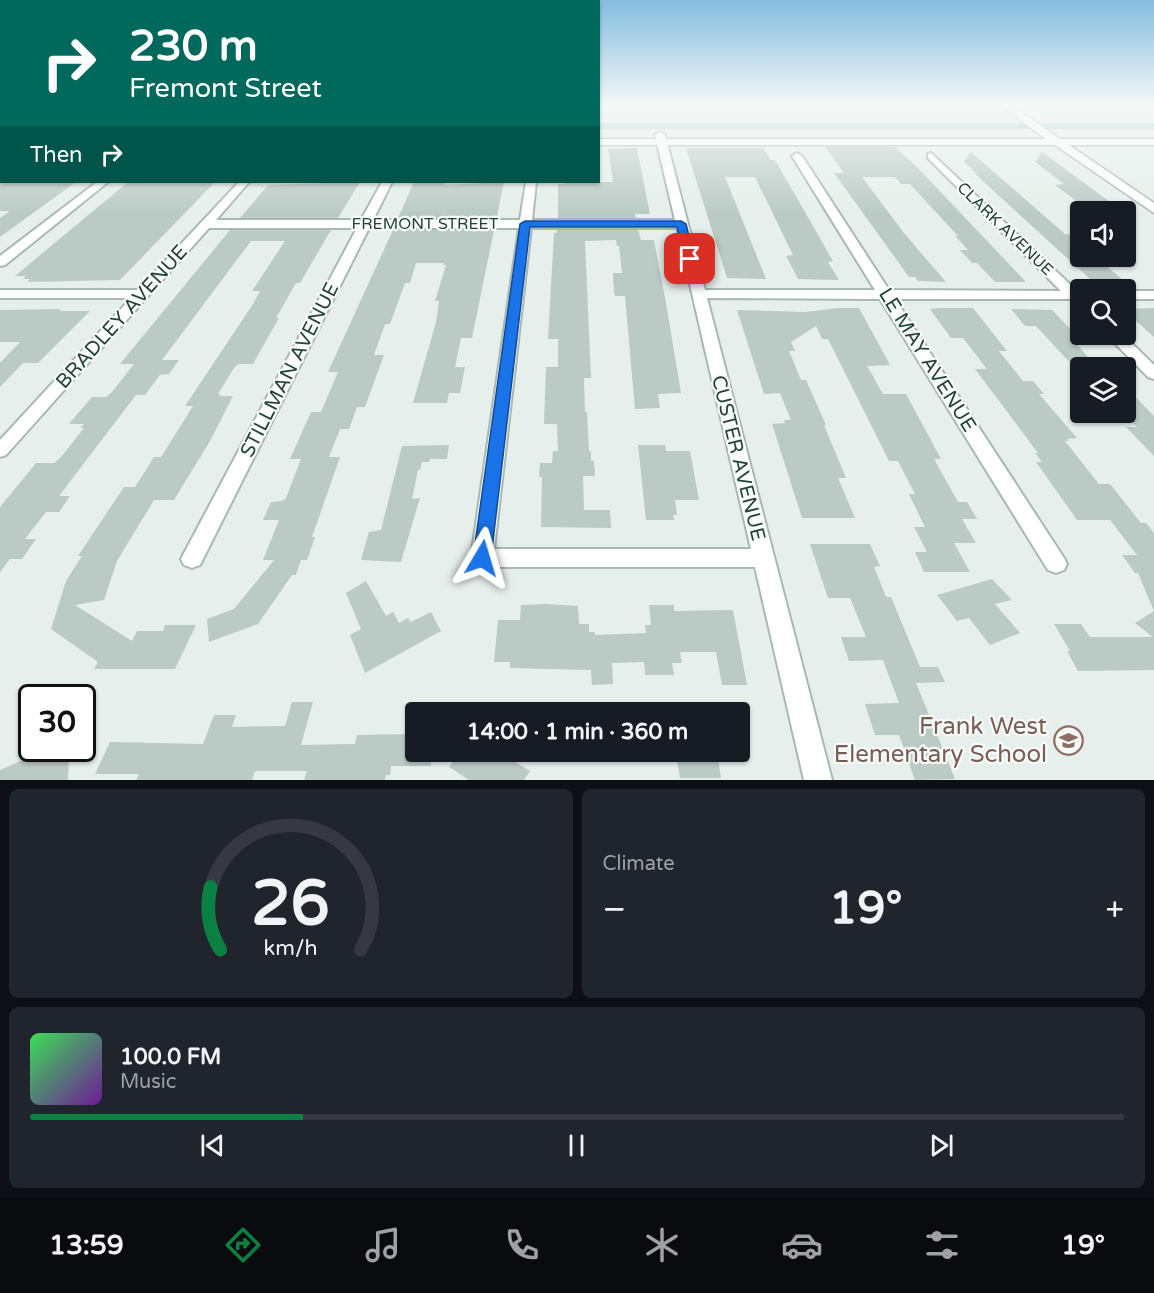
<!DOCTYPE html>
<html lang="en">
<head>
<meta charset="utf-8">
<style>
	:root { --surface:#171b24; --page:#20242c; --text:#f1f3f6; --muted:#9ea1a6; --line:#363941; --accent:#0b8043 }
	body { margin:0; font-family:"Varela Round",sans-serif; background:var(--page); color:var(--text); height:100vh; display:flex; flex-direction:column; font-size:22px; white-space:nowrap }
	* { box-sizing:border-box; margin:0 }
	p { font-size:20px; color:var(--muted) }
	.icon { flex:none; width:33px; height:33px; fill:none; stroke:currentColor; stroke-width:2; stroke-linecap:round; stroke-linejoin:round }
	.map { position:relative; height:780px; overflow:hidden }
	.details { display:flex; flex-direction:column; gap:9px; padding:9px; background:#0d0f14; flex:1 }
	.details>* { flex:none }
	.banner { position:absolute; left:0px; top:0px; width:600px; height:183px; box-shadow:0 2px 4px #0004; background:#00695c; color:#fff; overflow:hidden }
	.controls { position:absolute; left:1070px; top:201px; display:grid; gap:12px }
	.controls a { display:grid; place-items:center; width:66px; height:66px; border-radius:6px; background:var(--surface); box-shadow:0 2px 4px #0004; font-size:30px }
	.speed { position:absolute; left:18px; top:684px; display:flex; gap:12px; font-size:30px; font-weight:700; text-align:center }
	.speed>* { display:grid; place-content:center; width:78px; height:78px; border-radius:50%; background:var(--surface); box-shadow:0 2px 4px #0004; line-height:1 }
	.speed .limit { border:3px solid #111; border-radius:9px; background:#fff; color:#111 }
	.pin { position:absolute; display:grid; place-items:center; width:51px; height:51px; color:#fff; margin:-26px; border-radius:12px; box-shadow:0 3px 9px #0006 }
	.me { position:absolute; width:66px; margin:-33px; rotate:7deg; stroke-linejoin:round; filter:drop-shadow(0 0 4px #0008) }
	.turn { display:flex; align-items:center; gap:21px; height:126px; padding:0 30px; font-size:27px }
	.turn .icon { width:78px; height:78px; stroke-width:2.5 }
	.turn b { display:block; font-size:42px; line-height:51px }
	.then { display:flex; align-items:center; height:57px; padding:0 30px; background:#0003; gap:12px; font-size:22px }
	.big { font-size:45px; font-weight:700; line-height:1.1 }
	.details .tile { flex:1; display:flex; flex-direction:column; justify-content:center; gap:9px; min-width:0; padding:0 21px; border-radius:9px; background:var(--page) }
	.details .dial { align-items:center; gap:0 }
	.dial svg { height:156px; overflow:visible; fill:none; stroke:var(--line); stroke-width:7; stroke-linecap:round; text-anchor:middle }
	.dial text { fill:var(--text); stroke:none }
	.song { display:flex; align-items:center; gap:18px }
	.cover { width:72px; height:72px; border-radius:9px; background:linear-gradient(135deg,hsl(130 70% 55%),hsl(280 70% 35%)) }
	.played { height:6px; border-radius:3px; background:linear-gradient(90deg,var(--accent) 25%,var(--line) 25%) }
	.keys { display:flex; justify-content:space-around; direction:ltr }
	.heat { display:flex; justify-content:space-between; align-items:center; font-size:33px; direction:ltr }
	.details .tiles { flex:1; display:grid; gap:9px; grid-template-columns:1fr 1fr }
	.tile:last-child { grid-column:span 2 }
	.trip { position:absolute; left:405px; top:702px; width:345px; height:60px; border-radius:6px; background:var(--surface); box-shadow:0 2px 4px #0004; font-weight:700; line-height:60px; text-align:center }
	.dock { display:flex; height:96px; justify-content:space-around; align-items:center; background:#090b0e; color:var(--muted) }
	.dock .icon { width:42px; height:42px }
	.dock .active { color:var(--accent) }
	.dock b { font-size:27px; color:var(--text) }
	.map>svg:first-child { display:block }
	.lines { fill:none; stroke-linecap:round; stroke-linejoin:round }
	.canal { fill:#8ec9d4; fill-rule:evenodd }
	.building { fill:#bbcac4 }
	.minor-casing { stroke:#a8b8b2; stroke-width:4 }
	.tertiary-casing { stroke:#a8b8b2; stroke-width:3 }
	.minor { fill:#fff; fill-rule:evenodd }
	.tertiary { fill:#fff; fill-rule:evenodd }
	.route { fill:#1a73e8; stroke:#114b97; stroke-width:1.5 }
	.labels { text-anchor:middle; dominant-baseline:central; stroke-width:4.5; stroke-linejoin:round; paint-order:stroke }
	.far-street-label { font-size:16px; fill:#24423a; stroke:#f7fbf9 }
	.street-label { font-size:20px; fill:#24423a; stroke:#f7fbf9 }
	.near-education-label { font-size:24px; fill:#785e54; stroke:#f7fbf9; text-anchor:end }
</style>
</head>
<body>
<div class="map">
<svg width="1154" height="780" viewBox="0 0 1154 780">
	<rect width="100%" height="100%" fill="#e6efeb"/>
	<g class="lines">
		<path class="canal" d="M0 123H2V129H0Z
			M598 123H1154V129H598Z"/>
	</g>
	<path class="building" d="M825 147H895L917 167 1026 282H995L977 263H972L960 250H968L955 236H958L910 184H901L895 177H862L904 233 946 282 918 281 915 277H909L834 173H844Z
		M637 148 650 214H635L636 218H558V184H565V182H613L608 149Z
		M686 148H763L771 160H775L797 198 833 261 828 262 839 280 798 279 786 256 793 255 755 177H725L766 279 727 278Z
		M971 152 1065 234 1080 236V256H1095L1125 282H1097L1090 279 974 173H976L964 161Z
		M1042 152 1110 202 1122 212H1091L1055 185 1064 184 1035 162Z
		M0 182H76L0 237V218L10 211H0Z
		M128 182 214 183 120 280 27 282 30 279H23L26 276H15Z
		M360 182 338 218H240L268 185Z
		M414 182H446L445 185 504 182 497 216 496 218H398Z
		M230 230H331L300 283H296L276 318H279L253 364H238L234 368 218 394H221L219 396H233L210 441 174 500H154L117 561 104 600 75 605 132 641 137 631H163L165 625H196L175 669H94L98 662 51 629 66 581 82 556H78L124 487H135L154 457H161L193 406H185L253 304 260 291H252L285 241H251L162 360H179L169 374 160 375 145 395H136L59 496H70L59 512H46L25 539H36L22 559H10L0 572V507L36 463H54L61 457 84 428H80L84 424H69L92 397H106L112 392 134 364H120Z
		M393 230H494L472 338H461L455 367H465L460 393H449L447 403H413L436 322 439 301H435L446 265H443L444 263H416L410 283H405L390 324H385L374 355H384L365 407H357L349 429H340L329 457H340L312 537H315L307 560H301L296 575H292L258 624 209 642 207 619 234 609 274 560H263L279 520H263L271 502 282 501 286 498 301 459H290L311 412H321L338 372H328Z
		M557 230H638L641 240H654L666 303 681 393 658 394 660 408 635 409 625 296H615L614 293 613 273H622L619 246H617L616 240 585 241 591 378H584L585 412H587L589 451H591V461H594L595 476H583L584 510H610L611 528 541 527 542 477H539L540 463H552L553 451H558L557 424H544L546 367H558V339H548L554 233H557Z
		M839 308H859L890 365 867 366 883 394H906L941 459H934L958 502H967L977 519H962L976 543H954L970 572H924L915 552H927L914 527H925L909 494H915L898 461H889L828 339H822L816 326 791 342 795 351H789L801 380H806L826 425H824L846 478H838L855 518H802L772 424 785 423 784 420H791L780 393 764 394 737 310 805 312Z
		M941 308H973L1007 351H999L1023 381H1033L1044 394H1039L1077 438 1067 439 1069 441H1065L1099 484H1110L1141 523H1146L1154 533V611L1138 573H1135L1122 555H1137L1110 520H1077L1036 462H1042L1035 453H1038L975 369H987L963 338H951L930 309Z
		M1154 308V337L1125 311V309Z
		M61 309 59 311H90L38 363H23L0 387V363L20 342H0V310Z
		M1011 309 1052 310 1080 339H1072L1098 368H1075L1036 326H1025Z
		M1125 386 1154 416V456L1126 427H1137L1125 415Z
		M449 445 447 459H430L429 462H422L420 470H418L412 499 420 498 401 562 361 560 369 532 381 530 402 446Z
		M638 445H665L666 451H690L699 500H675L677 515H673L674 520H646Z
		M810 544H870L880 566 874 567 886 597H891L920 667H938L945 682 916 683 955 779 915 780 899 735H875L865 704 899 703 883 660 849 661 841 637H866L850 598H828Z
		M992 579 1012 600 995 604 1020 633 990 645 969 618 957 621 937 595Z
		M366 581 386 616 393 612 399 623 408 618 411 622 431 612 441 631 365 673 350 635 361 629 346 593Z
		M546 604 578 606 579 624H589V632H595V635L646 633 645 625H651L649 605H674V611L733 610 747 685H722L716 652H680L682 663H672L674 675H645L644 662 612 663 613 684 592 685 591 670 510 668V662H494L498 620H520L521 605Z
		M1154 611V670L1078 671 1067 651H1070L1054 624H1081L1090 637H1153L1135 623Z
		M292 702H313L301 745 355 744 357 735 416 734V752H432L431 766H391L390 775H386L385 780H304L307 771H255L252 780H136L139 774H95L110 742 203 744 214 715H236L232 727 285 726Z
		M51 748H69L68 780H0V770Z
		M460 752H500L530 771 524 780H469L449 767Z
		M676 752H717L721 778H680Z"/>
	<g class="lines">
		<defs>
			<path id="minor" d="M660 132 665 135 705 290H875L792 156 797 153 802 156 889 290 1061 291 928 158V154L931 153 1077 291H1080V301L1069 299H895L1064 558 1067 564 1064 570 1056 573 1048 570 880 299 707 298 832 780H804L755 567H482L474 564 471 558 519 228H369L200 565 192 568 184 565 181 559 357 228H209L6 455 0 457V440L131 298H0V290H138L239 182H249L216 220H361L382 182H392L373 220H520L526 182H536L532 220H675L655 135ZM531 228H677L751 549H494Z
				M2 154V161H0V155Z
				M97 182H108L5 265 0 266V256Z
				M1125 291H1154V299H1125Z
				M1106 334H1122L1154 365V379L1148 377Z"/>
			<path id="tertiary" d="M1000 105H1011L1060 139H1154V145H1069L1154 203V213L1055 145H598V139H1046Z
				M0 139H2V145H0Z"/>
		</defs>
		<use href="#minor" class="minor-casing"/>
		<use href="#tertiary" class="tertiary-casing"/>
		<use href="#minor" class="minor"/>
		<use href="#tertiary" class="tertiary"/>
	</g>
	<linearGradient id="sky" x2="0" y2="1"><stop stop-color="#84bce0"/><stop offset="0.49" stop-color="#f4f8f6"/><stop offset="1" stop-color="#f4f8f6" stop-opacity="0"/></linearGradient>
	<rect width="1154" height="214" fill="url(#sky)"/>
	<path class="route" d="M681 221 686 224 695 259 693 262 690 263 684 259 677 227H530L491 558 488 563 482 565 476 563 473 558 520 224 525 221Z"/>
	<defs>
		<symbol id="school-ring" viewBox="-11 -11 22 22"><circle r="9.5" fill="#f7fbf9" stroke="#8d6e63" stroke-width="1.5"/><path d="M0-5L7-2L0 1L-7-2ZM-4 1L0 2.5L4 1V4Q0 6-4 4Z" fill="#8d6e63"/></symbol>
	</defs>
	<g fill-rule="evenodd">
		<use href="#school-ring" x="1052" y="724" width="33" height="33"/>
	</g>
	<g class="labels">
		<g class="far-street-label">
			<text x="425" y="224">FREMONT STREET</text>
			<text transform="translate(1005 229) rotate(44)">CLARK AVENUE</text>
		</g>
		<g class="street-label">
			<text transform="translate(122 317) rotate(-48)">BRADLEY AVENUE</text>
			<text transform="translate(927 360) rotate(58)">LE MAY AVENUE</text>
			<text transform="translate(290 370) rotate(-63)">STILLMAN AVENUE</text>
			<text transform="translate(738 458) rotate(76)">CUSTER AVENUE</text>
		</g>
		<g class="near-education-label">
			<text x="1047" y="726">Frank West<tspan x="1047" dy="28">Elementary School</tspan></text>
		</g>
	</g>
</svg>
<div class="controls">
<a><svg class="icon" aria-label="sound" viewBox="0 0 24 24"><path d="M4 9h4l5-4v14l-5-4H4zM17 9q2 3 0 6"/></svg></a>
<a><svg class="icon" aria-label="search" viewBox="0 0 24 24"><circle cx="10" cy="10" r="6"/><path d="M15 15l6 6"/></svg></a>
<a><svg class="icon" aria-label="layers" viewBox="0 0 24 24"><path d="M12 4l9 5-9 5-9-5zM3 14l9 5 9-5"/></svg></a>
</div>
<div class="speed"><div class="limit">30</div></div>
<div class="pin" style="left:690px;top:259px;background:#d93025"><svg class="icon" aria-label="arrive" viewBox="0 0 24 24"><path d="M6 21V4h12l-3 4 3 4H6"/></svg></div>
<svg class="me" style="left:482px;top:558px" viewBox="-20 -20 40 40"><path d="M0-17L14 15 0 8-14 15z" fill="#1a73e8" stroke="#fff" stroke-width="4"/></svg>
<div class="trip">14:00 · 1 min · 360 m</div>
<div class="banner">
<div class="turn"><svg class="icon" aria-label="right" viewBox="0 0 24 24"><path d="M7 20v-9h11M14 6l5 5-5 5"/></svg><div><b>230 m</b>Fremont Street</div></div>
<div class="then">Then<svg class="icon" aria-label="right" viewBox="0 0 24 24"><path d="M7 20v-9h11M14 6l5 5-5 5"/></svg></div>
</div>
</div>
<section class="details">
<div class="tiles">
<div class="tile dial"><svg viewBox="0 0 100 80">
<path d="M14 69A42 42 0 1 1 86 69"/>
<path d="M14 69A42 42 0 0 1 9 37" stroke="#0b8043"/>
<text x="50" y="56" font-size="32" font-weight="700">26</text>
<text x="50" y="72" font-size="11">km/h</text>
</svg></div>
<div class="tile"><p>Climate</p>
<div class="heat"><a>−</a><b class="big">19°</b><a>+</a></div>
</div>
<div class="tile">
<div class="song"><i class="cover"></i><div><b>100.0 FM</b><p>Music</p></div></div>
<div class="played"></div>
<div class="keys"><svg class="icon" aria-label="previous" viewBox="0 0 24 24"><path d="M18 5L8 12l10 7zM5 5v14"/></svg><svg class="icon" aria-label="pause" viewBox="0 0 24 24"><path d="M8 5v14M16 5v14"/></svg><svg class="icon" aria-label="next" viewBox="0 0 24 24"><path d="M6 5l10 7-10 7zM19 5v14"/></svg></div>
</div>
</div>
</section>
<nav class="dock">
<b>13:59</b>
<svg class="icon active" aria-label="directions" viewBox="0 0 24 24"><path d="M12 3l9 9-9 9-9-9zM9 14v-3h6M13 9l2 2-2 2"/></svg>
<svg class="icon" aria-label="music" viewBox="0 0 24 24"><path d="M9 18V5l10-2v13"/><circle cx="6" cy="18" r="3"/><circle cx="16" cy="16" r="3"/></svg>
<svg class="icon" aria-label="phone" viewBox="0 0 24 24"><path d="M5 4h4l2 5-3 2q2 4 5 5l2-3 5 2v4C11 20 4 13 5 4z"/></svg>
<svg class="icon" aria-label="climate" viewBox="0 0 24 24"><path d="M12 3v18M4 7l16 10M4 17L20 7"/></svg>
<svg class="icon" aria-label="car" viewBox="0 0 24 24"><path d="M5 17H2v-5l4-1 3-4h7l3 4 3 1v5h-3M9 17h6M6 11h13"/><circle cx="7" cy="17" r="2"/><circle cx="17" cy="17" r="2"/></svg>
<svg class="icon" aria-label="filters" viewBox="0 0 24 24"><path d="M4 7h16M4 17h16"/><circle cx="9" cy="7" r="2"/><circle cx="15" cy="17" r="2"/></svg>
<b>19°</b>
</nav>
</body>
</html>
